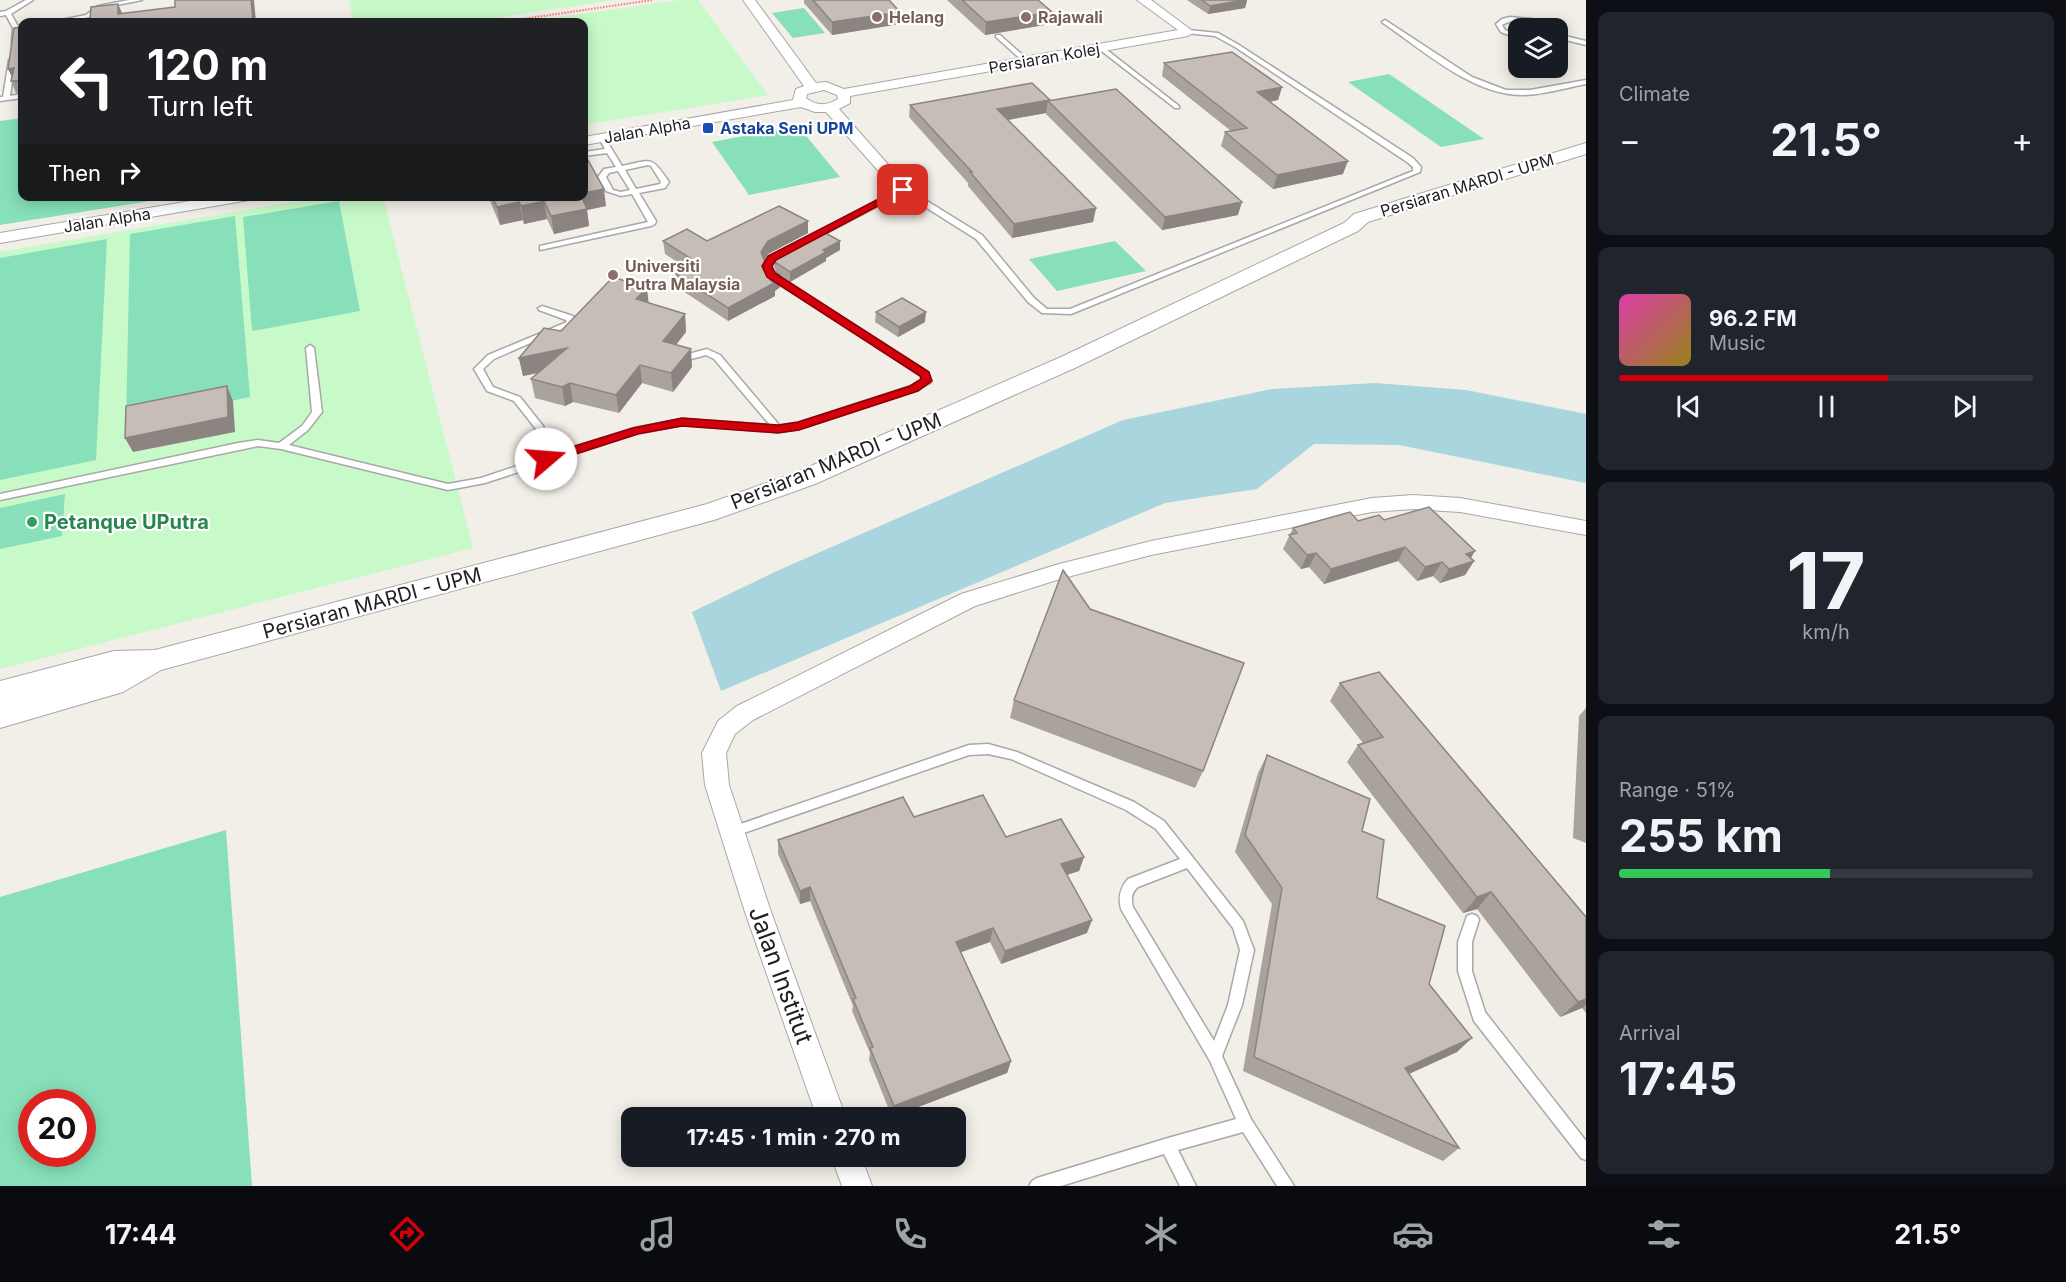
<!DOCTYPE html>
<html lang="en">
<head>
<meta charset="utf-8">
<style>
	:root { --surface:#171b24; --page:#20242c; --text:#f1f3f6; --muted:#9ea1a6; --line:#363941; --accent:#d3000c }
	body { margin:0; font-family:Inter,sans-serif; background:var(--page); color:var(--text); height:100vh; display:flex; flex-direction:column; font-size:22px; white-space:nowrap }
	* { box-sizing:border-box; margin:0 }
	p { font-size:20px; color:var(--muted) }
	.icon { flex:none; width:33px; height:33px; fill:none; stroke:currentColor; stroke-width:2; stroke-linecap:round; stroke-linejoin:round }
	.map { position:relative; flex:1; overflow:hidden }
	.drawer { display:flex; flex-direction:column; gap:12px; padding:12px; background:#0d0f14; width:480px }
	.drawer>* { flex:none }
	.banner { position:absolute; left:18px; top:18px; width:570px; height:183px; border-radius:12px; box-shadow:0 3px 15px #0003; background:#202124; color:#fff; overflow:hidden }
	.controls { position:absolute; left:1508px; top:18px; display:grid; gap:12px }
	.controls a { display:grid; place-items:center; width:60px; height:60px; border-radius:12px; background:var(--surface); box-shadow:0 3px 15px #0003; font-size:30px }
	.speed { position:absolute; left:18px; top:1089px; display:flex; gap:12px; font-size:30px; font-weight:700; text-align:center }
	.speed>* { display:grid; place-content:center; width:78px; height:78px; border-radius:50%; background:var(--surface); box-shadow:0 3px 15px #0003; line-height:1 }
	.speed .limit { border:9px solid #d22; background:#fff; color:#111 }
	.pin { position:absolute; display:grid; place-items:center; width:51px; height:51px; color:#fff; margin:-26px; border-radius:12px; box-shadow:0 3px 9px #0006 }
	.me { position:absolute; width:66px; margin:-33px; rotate:72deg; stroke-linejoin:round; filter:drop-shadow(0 0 4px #0008) }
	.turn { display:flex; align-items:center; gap:21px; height:126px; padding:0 30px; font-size:27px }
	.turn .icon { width:78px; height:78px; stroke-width:2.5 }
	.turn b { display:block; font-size:42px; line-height:51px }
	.then { display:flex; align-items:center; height:57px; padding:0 30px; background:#0003; gap:12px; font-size:22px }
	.big { font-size:45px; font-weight:700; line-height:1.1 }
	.drawer .card { flex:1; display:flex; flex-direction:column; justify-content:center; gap:9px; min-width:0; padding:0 21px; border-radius:12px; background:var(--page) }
	.drawer .dial { align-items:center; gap:0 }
	.dial b { font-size:78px; line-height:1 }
	.song { display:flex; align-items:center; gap:18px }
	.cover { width:72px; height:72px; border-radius:9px; background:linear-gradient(135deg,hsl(320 70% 55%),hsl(50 70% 35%)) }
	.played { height:6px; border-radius:3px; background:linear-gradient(90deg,var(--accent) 65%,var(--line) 65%) }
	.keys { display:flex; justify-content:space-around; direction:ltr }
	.heat { display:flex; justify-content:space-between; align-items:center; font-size:33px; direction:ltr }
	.charge { height:9px; border-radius:4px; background:linear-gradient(90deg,#34c759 51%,var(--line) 0) }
	.trip { position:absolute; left:621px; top:1107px; width:345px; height:60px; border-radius:12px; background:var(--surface); box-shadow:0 3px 15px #0003; font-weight:700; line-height:60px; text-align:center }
	.menu { display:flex; height:96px; justify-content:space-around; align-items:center; background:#090b0e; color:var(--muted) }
	.menu .icon { width:42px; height:42px }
	.menu .on { color:var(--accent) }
	.menu b { font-size:27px; color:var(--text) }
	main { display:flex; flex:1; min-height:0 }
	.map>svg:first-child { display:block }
	.park { fill:#c7fac8 }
	.pitch { fill:#87e0b9; fill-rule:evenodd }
	.water { fill:#a9d5df }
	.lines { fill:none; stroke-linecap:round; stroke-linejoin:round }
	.service-casing { stroke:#a8a8a8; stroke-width:3 }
	.minor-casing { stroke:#a8a8a8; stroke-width:2 }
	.tertiary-casing { stroke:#a8a8a8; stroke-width:2 }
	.path { stroke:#fa7871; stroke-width:2; stroke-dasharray:1.5 1.5; stroke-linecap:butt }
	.service { fill:#fff; fill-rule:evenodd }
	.minor { fill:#fff; fill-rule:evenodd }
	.tertiary { fill:#fff; fill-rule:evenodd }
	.wall { fill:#aaa39d }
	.shaded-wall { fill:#8b8480 }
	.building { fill:#c6bdb7; stroke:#8b8480; stroke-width:1.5 }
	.route { fill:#d3000c; stroke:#890008; stroke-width:1.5 }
	.education-dot { fill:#8d6e63; stroke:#fff; stroke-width:2 }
	.transit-dot { fill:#1a4fb4; stroke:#fff; stroke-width:2 }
	.leisure-dot { fill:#2e9e5b; stroke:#fff; stroke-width:2 }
	.labels { text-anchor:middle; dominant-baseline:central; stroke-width:4.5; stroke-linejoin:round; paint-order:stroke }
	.far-education-label { font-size:16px; font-weight:bold; fill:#785e54; stroke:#fff; text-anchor:start }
	.far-street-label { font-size:16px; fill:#212121; stroke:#fff }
	.far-transit-label { font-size:16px; font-weight:bold; fill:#164399; stroke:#fff; text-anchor:start }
	.street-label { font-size:20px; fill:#212121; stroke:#fff }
	.leisure-label { font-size:20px; font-weight:bold; fill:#27864d; stroke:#fff; text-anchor:start }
	.near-street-label { font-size:24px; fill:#212121; stroke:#fff }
</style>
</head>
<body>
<main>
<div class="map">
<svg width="1586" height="1186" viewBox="0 0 1586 1186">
	<rect width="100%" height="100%" fill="#f2eee8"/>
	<path class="park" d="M349 0H615L469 22H353Z
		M680 0H698L768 95 584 125V22H525Z
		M322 197H383L473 548 0 669V252Z"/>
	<path class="pitch" d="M804 8 825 33 793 38 772 13Z
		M1389 74 1484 139 1441 147 1348 82Z
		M22 118V196L175 197 0 225V121Z
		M798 126 840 177 749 195 712 142Z
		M339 201 360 311 252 331 243 217Z
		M235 216 250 397 126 423 130 234Z
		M107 239 96 460 0 480V258Z
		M1115 241 1146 271 1057 291 1029 259Z
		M65 494 62 536 0 549V508Z
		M226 830 252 1186H0V897ZM32 1102H82V1154H32Z"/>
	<path class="water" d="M1375 383 1466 390 1586 414V483L1399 445 1314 444 1257 489 1165 503 721 691 692 612 779 570 1123 420 1272 389Z"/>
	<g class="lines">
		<defs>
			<path id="service" d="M26 0H33L11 14 19 28 17 42 12 43 13 28 6 15 0 16V12L6 11Z
				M129 0H142L102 8 88 18 62 22H52L86 15 98 6Z
				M1510 17 1532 19 1551 28C1534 30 1522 13 1502 25L1505 30 1518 35V39L1516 38 1501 32 1496 24 1502 19Z
				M1385 20 1472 77 1506 90H1530L1586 80V84C1565 88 1543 95 1522 95 1472 95 1423 50 1383 23L1382 22Z
				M1188 30 1218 33 1239 45 1413 158 1421 167 1420 172 1071 314 1042 313 1028 302 976 239 903 193 813 240H807L806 238 900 188H906L982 235 1034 298 1047 309H1070L1413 171V167L1407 162 1235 47 1215 36 1186 33 1185 32Z
				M1557 34 1586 41V45L1557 38Z
				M996 35H1000L1028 60V62H1024L996 37Z
				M1099 47H1103L1179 106V108H1175L1099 49Z
				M12 58 15 60 10 96 22 94V98L0 101V97H3L9 60Z
				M602 136 605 138 622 166C652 160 651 155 669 182L665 188 639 193 656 221 655 224 651 226 540 250V246L648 222 632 194 621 196 606 191 598 177 604 169 616 167 607 153 584 156V152L605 149 599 138ZM648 165 651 166 661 182 660 184 636 189 625 170ZM618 171 630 190 621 192 613 190 606 177 609 173Z
				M786 249 790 251 789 253 775 260 771 266 774 274 928 372 931 381 930 383 917 390 799 429 778 432 682 425 638 433 485 483 448 490 281 449 258 446 0 500V494L238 443 258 440 279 443 302 426 312 412 306 348 310 345 314 348 322 412 308 430 289 445 448 484 481 478 541 458 536 429 514 401 487 391 474 369 488 355 567 322 566 320 539 310 538 308 542 306 573 316 576 323 494 359 483 369 493 387 520 397 543 426 550 455 634 428 682 419 770 425 714 359 706 355 684 361 680 358 681 356 707 349 720 355 780 426 798 423 911 386 922 380 921 375 768 277 763 266 769 256Z
				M988 744 1017 752 1134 802 1164 821 1243 921 1254 950 1242 1005 1222 1056 1251 1119 1294 1186H1277L1243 1132 1178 1150 1196 1186H1180L1164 1154 1061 1186H1029L1032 1181 1037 1178 1168 1138 1236 1119 1210 1061 1121 909C1118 897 1120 888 1128 879L1180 859 1156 829 1126 810 1011 759 988 754 969 755 732 837 728 836 726 832 728 828 732 827 969 745ZM1187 868 1233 928 1240 950 1228 1005 1214 1041 1133 907C1131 899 1131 893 1138 887Z
				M1472 914 1477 916 1479 920 1472 942V971L1485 1012 1586 1141V1160L1581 1158 1474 1021 1458 971V942L1467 916Z"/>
			<path id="minor" d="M743 0H755L816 83 826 82 844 89 1178 30 1137 0H1151L1194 32 1188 36 850 96V103L839 109 908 187 910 190 908 193H898L826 112H815L801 107 584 145V137L793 100 796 89 804 86ZM824 90 837 95 838 99C827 106 816 106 806 98L807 94Z
				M220 196H256L249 200 0 243V233Z
				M1413 495 1460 498 1586 521V535L1460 512 1413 509 1372 512 1151 555 1060 579 975 606 753 720 735 734 726 753 729 785 770 909 846 1118H817L744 909 705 785 702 753 718 721 737 706 961 594 1059 564 1151 541 1372 498Z
				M831 1156H861L872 1186H842Z"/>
			<path id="tertiary" d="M1586 143V154L1368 222 1358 231 1077 367 815 484 714 520 161 670 123 692 0 728V681L114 651 155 650 707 504 797 472 1061 357 1344 223 1354 214Z"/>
		</defs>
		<use href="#service" class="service-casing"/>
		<use href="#minor" class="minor-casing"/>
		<use href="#tertiary" class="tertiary-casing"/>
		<path class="path" d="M502 22 652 0"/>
		<use href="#service" class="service"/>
		<use href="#minor" class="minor"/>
		<use href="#tertiary" class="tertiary"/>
	</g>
	<path class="wall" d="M804 0H889L900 24 832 35 804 3Z
		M947 0H1038L1050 24 985 35Z
		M1187 0H1247L1245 8 1208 14Z
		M22 27V93H16L11 81 12 76 8 69Z
		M1164 63 1282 87 1278 100 1270 102 1343 174 1273 189 1221 146 1225 132 1231 131 1162 76Z
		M1050 100 1238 215 1162 230 1046 114V113L1008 120 1096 208 1093 222 1012 238 968 186V183L909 117 910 105Z
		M488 196H584L606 206 587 210 589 226 554 234 547 219 524 224 523 220 500 225Z
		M808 221V233L768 254 764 260 766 265 776 272 774 266 773 257 840 241V250L826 258V261L790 282 780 275V287L775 291V296L728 321 677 287 676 274 688 269 665 254 663 241H707Z
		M649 303 685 314 686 332 676 345 692 367 673 392 642 383 619 413 573 402 565 406 535 398 531 379 538 373 523 376 519 358 561 331Z
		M876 312 925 322 898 337 875 322Z
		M1384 520 1471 558 1474 561 1465 575 1440 583 1433 576 1417 581 1398 561 1324 584 1309 567 1301 569 1283 549 1293 528 1358 521Z
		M1090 609 1203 771 1195 788 1010 718 1014 700Z
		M1340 683 1586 917V1013L1582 1008 1560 1017 1477 909 1463 913 1347 762 1358 745 1363 743 1330 701Z
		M1586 708V843L1573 838 1579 716Z
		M1267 755 1362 831 1377 898 1429 984 1457 1052 1409 1074 1459 1148 1443 1161 1243 1071 1272 904 1235 852 1258 773Z
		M914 817 1006 837 1084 857 1079 871 1067 875 1087 933 1001 964 990 942 961 952 1011 1061 1007 1073 892 1117 869 1060 870 1053 852 1011 853 1006 810 901 800 904 778 854V840Z"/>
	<path class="shaded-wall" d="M251 0H254L256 22H253Z
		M1244 0H1247L1245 8 1208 14 1210 6Z
		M118 4 123 15 118 14Z
		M900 12V24L832 35V22Z
		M1052 12 1050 24 985 35 986 22Z
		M14 68V81L8 69Z
		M22 81V90L18 82Z
		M1282 87 1278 100 1253 105 1257 92Z
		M1050 100 1048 101 1046 113 995 122 997 109Z
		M1348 161 1343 174 1273 189 1277 175Z
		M604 189 606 206 587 210 589 226 554 234 551 216 579 196H584V193Z
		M544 201 547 219 524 224 521 206Z
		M519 202 523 220 500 225 497 207Z
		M1242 202 1238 215 1162 230 1165 217Z
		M1096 208 1093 222 1012 238 1014 224Z
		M808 221V233L768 254 761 265V252L768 241Z
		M840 241V250L826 258V261L790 282V272L823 250Z
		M780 275V287L775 291V296L728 321V308Z
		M647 288 649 306 636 299Z
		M926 312 925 322 898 337 899 327Z
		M685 314 686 332 664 359 663 341Z
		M567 348 570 366 523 376 519 358Z
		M691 349 692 367 673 392 671 373Z
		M640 365 642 383 619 413 616 395Z
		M570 383 573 402 565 406 562 387Z
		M227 386 233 401 235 432 133 452 125 438Z
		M1405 547 1398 561 1324 584 1331 569Z
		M1475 551 1468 563 1474 561 1465 575 1440 583 1449 569 1466 554Z
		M1316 553 1309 567 1301 569 1307 555Z
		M1442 562 1433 576 1417 581 1425 567Z
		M1084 857 1079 871 1056 878 1061 864Z
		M810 887V901L800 904V891Z
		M1491 892 1477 909 1463 913 1477 897Z
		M1092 920 1087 933 1001 964 1005 951Z
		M993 928 990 942 953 955 956 942Z
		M1586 999V1005L1582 1008 1560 1017 1578 1002Z
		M1472 1038 1457 1052 1391 1082 1405 1068Z
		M1011 1061 1007 1073 892 1117 894 1106Z"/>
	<path class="building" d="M175 0H251L253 22H55L90 18 91 7 118 4V14L175 7Z
		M813 0H889L900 12 832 22Z
		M962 0H1038L1052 12 986 22Z
		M1202 0H1244L1210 6Z
		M22 27V81H11L14 68 8 69 14 28Z
		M1232 52 1282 87 1257 92 1348 161 1277 175 1225 132 1247 128 1164 63Z
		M1032 83 1050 100 997 109 1096 208 1014 224 970 172H972L910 105Z
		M1116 89 1242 202 1165 217 1048 101Z
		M584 153 604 189 584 193Z
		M492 196H581L587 209 551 216 544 201 521 206 519 202 497 207Z
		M779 206 808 221 768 241 761 252 766 265 780 275 770 280 774 283 728 308 676 274 698 263 663 241 687 229 707 241Z
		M820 230 840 241 823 250 826 252 790 272 776 263 773 257 776 252Z
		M613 277 647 288 636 299 685 314 663 341 691 349 671 373 640 365 616 395 570 383 562 387 531 379 567 348 519 358 544 328 561 331Z
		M902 298 926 312 899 327 876 312Z
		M227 386 228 417 125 438 126 406Z
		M1429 507 1475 551 1466 554 1474 561 1449 569 1442 562 1425 567 1405 547 1331 569 1316 553 1307 555 1289 535 1297 533 1293 528 1350 512 1358 521 1379 515 1384 520Z
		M1063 570 1090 609 1244 663 1203 771 1014 700Z
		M1379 672 1586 917V999L1578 1002 1491 892 1477 897 1358 745 1383 737 1340 683Z
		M1267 755 1370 799 1362 831 1384 840 1377 898 1445 926 1429 984 1472 1038 1405 1068 1459 1148 1254 1057 1282 888 1245 835Z
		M983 795 1006 837 1061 819 1084 857 1061 864 1092 920 1005 951 993 928 956 942 1011 1061 894 1106 870 1048 873 1047 853 999 856 998 810 887 800 891 778 840 903 797 914 817Z"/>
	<path class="route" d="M900 188 908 190 776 260 772 266 775 273 929 372 932 381 918 391 799 430 778 433 682 426 638 434 551 462H542V456L633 428 682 418 778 425 798 422 910 386 921 379 920 376 767 277 762 266 768 256Z"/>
	<g class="education-dot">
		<circle cx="877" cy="17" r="6"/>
		<circle cx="1026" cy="17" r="6"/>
		<circle cx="613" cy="275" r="6"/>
	</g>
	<rect class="transit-dot" x="702" y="122" width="12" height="12" rx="3"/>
	<circle class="leisure-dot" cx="32" cy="522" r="6"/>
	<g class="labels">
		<g class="far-education-label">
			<text x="889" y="17">Helang</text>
			<text x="1038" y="17">Rajawali</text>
			<text x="625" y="266">Universiti<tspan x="625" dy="18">Putra Malaysia</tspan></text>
		</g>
		<g class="far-street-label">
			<text transform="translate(1044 58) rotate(-10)">Persiaran Kolej</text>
			<text transform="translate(647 130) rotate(-10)">Jalan Alpha</text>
			<text transform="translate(1467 185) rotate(-17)">Persiaran MARDI - UPM</text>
			<text transform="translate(107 220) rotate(-9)">Jalan Alpha</text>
		</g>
		<g class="far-transit-label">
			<text x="720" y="128">Astaka Seni UPM</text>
		</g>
		<g class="street-label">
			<text transform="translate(836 461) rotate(-22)">Persiaran MARDI - UPM</text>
			<text transform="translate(372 603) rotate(-15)">Persiaran MARDI - UPM</text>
		</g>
		<g class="leisure-label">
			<text x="44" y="522">Petanque UPutra</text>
		</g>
		<g class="near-street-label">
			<text transform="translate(781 975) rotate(70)">Jalan Institut</text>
		</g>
	</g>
</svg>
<div class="controls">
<a><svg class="icon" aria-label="layers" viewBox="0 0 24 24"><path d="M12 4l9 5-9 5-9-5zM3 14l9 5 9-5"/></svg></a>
</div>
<div class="speed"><div class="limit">20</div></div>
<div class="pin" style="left:903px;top:190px;background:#d93025"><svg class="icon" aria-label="arrive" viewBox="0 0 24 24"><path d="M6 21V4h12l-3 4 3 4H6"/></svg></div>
<svg class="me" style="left:546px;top:459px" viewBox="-20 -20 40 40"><circle r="19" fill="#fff"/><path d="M0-13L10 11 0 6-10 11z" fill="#d3000c"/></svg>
<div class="trip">17:45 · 1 min · 270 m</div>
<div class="banner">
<div class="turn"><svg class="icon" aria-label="left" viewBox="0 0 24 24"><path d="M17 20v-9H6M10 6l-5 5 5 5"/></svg><div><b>120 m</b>Turn left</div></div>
<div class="then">Then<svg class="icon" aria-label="right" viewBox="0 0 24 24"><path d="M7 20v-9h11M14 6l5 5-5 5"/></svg></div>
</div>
</div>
<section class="drawer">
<div class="card"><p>Climate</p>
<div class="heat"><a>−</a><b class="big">21.5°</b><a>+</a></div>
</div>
<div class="card">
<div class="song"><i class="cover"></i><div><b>96.2 FM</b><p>Music</p></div></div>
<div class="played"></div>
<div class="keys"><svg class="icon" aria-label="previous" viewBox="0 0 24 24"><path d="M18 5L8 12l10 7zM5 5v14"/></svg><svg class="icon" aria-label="pause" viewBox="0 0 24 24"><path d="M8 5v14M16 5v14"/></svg><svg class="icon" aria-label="next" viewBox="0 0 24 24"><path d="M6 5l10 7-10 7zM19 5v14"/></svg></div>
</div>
<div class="card dial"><b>17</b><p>km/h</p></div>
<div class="card"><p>Range · 51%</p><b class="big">255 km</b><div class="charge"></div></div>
<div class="card"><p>Arrival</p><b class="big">17:45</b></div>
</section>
</main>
<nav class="menu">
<b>17:44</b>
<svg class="icon on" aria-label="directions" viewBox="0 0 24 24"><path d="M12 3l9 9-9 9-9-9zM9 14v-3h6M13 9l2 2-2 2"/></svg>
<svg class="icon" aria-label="music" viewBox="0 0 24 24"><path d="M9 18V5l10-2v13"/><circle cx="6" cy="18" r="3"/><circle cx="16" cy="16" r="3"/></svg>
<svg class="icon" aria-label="phone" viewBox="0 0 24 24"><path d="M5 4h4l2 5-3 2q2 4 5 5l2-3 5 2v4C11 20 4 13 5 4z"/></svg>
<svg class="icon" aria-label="climate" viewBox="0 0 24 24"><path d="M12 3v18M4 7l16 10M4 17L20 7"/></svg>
<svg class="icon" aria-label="car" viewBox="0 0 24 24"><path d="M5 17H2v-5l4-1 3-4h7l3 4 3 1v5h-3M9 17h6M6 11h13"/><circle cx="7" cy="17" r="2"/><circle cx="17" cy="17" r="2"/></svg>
<svg class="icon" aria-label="filters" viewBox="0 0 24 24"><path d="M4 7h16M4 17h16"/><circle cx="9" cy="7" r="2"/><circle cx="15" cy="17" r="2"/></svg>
<b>21.5°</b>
</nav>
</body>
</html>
